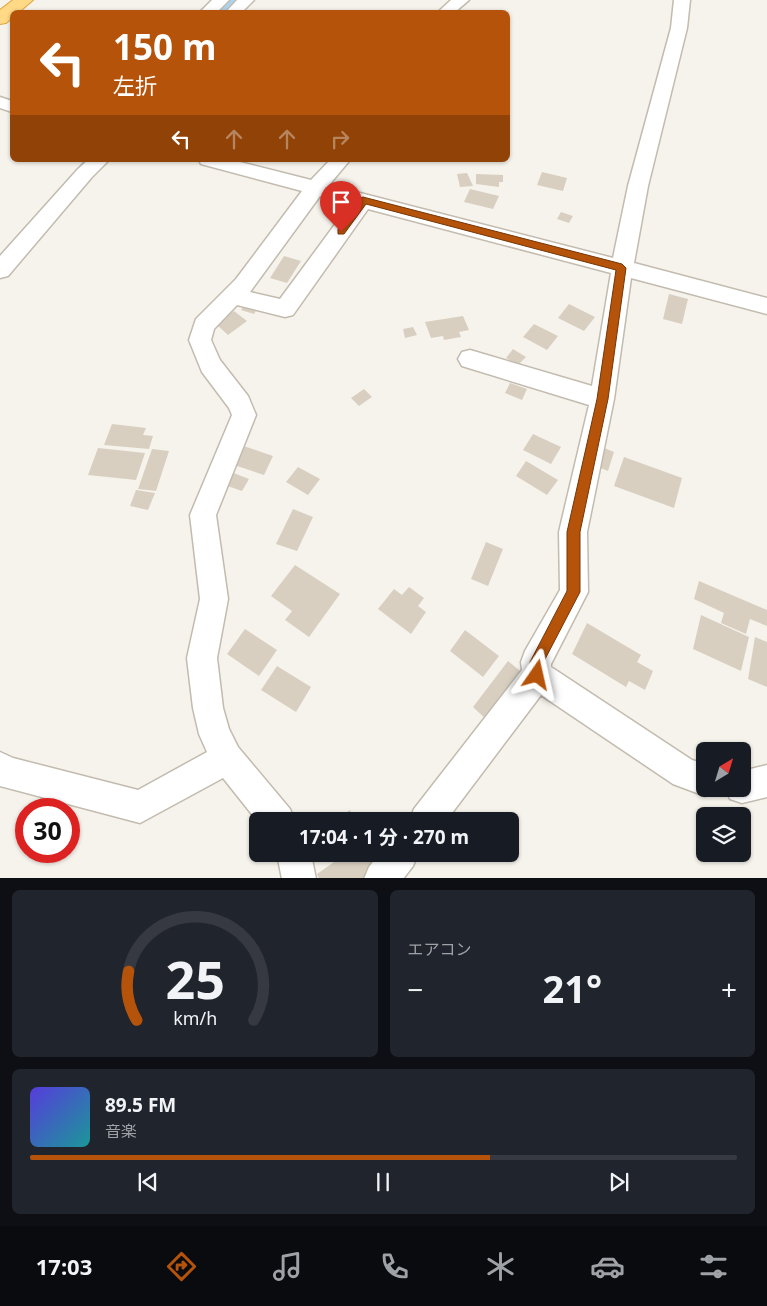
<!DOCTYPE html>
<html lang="ja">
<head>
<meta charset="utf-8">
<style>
	:root { --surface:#171b24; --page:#20242c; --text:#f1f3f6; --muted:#9ea1a6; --line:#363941; --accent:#b45309 }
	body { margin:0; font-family:"Noto Sans","Noto Sans JP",sans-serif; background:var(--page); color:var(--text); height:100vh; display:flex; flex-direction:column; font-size:19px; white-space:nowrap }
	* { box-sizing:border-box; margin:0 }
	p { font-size:16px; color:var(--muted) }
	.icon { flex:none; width:28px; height:28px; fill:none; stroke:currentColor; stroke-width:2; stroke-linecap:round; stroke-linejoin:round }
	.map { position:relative; height:878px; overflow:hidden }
	.drawer { display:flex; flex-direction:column; gap:12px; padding:12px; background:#0d0f14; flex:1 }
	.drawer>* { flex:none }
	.hud { position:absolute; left:10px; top:10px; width:500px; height:152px; border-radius:8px; box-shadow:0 1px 4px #0004; background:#b45309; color:#fff; overflow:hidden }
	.needle { width:32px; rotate:38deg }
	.buttons { position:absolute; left:696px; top:742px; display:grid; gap:10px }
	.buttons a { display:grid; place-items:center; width:55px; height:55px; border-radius:8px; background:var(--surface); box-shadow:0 1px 4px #0004; font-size:25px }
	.speed { position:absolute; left:15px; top:798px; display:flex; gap:10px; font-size:25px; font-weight:700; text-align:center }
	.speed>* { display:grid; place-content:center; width:65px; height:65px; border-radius:50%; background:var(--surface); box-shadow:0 1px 4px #0004; line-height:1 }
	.speed .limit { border:8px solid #d22; background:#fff; color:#111 }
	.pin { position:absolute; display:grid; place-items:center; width:42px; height:42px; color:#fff; margin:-51px -21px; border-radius:50% 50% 50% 0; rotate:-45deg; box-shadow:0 0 5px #0007 }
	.pin .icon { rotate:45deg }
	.me { position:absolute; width:55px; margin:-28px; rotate:11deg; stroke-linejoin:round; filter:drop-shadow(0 0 4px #0008) }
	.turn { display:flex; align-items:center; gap:18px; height:105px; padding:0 20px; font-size:22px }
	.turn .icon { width:65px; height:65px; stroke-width:2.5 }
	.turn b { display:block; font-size:35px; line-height:42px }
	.lanes { display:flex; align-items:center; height:48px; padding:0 20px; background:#0003; justify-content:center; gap:25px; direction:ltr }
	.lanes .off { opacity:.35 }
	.big { font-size:38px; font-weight:700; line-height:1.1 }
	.drawer .tile { flex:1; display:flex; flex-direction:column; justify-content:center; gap:8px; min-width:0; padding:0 18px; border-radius:8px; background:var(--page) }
	.drawer .dial { align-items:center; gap:0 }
	.dial svg { height:130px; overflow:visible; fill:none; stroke:var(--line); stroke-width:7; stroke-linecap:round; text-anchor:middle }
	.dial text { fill:var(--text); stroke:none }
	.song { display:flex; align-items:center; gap:15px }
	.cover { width:60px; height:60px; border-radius:8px; background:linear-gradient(135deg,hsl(250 70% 55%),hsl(180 70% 35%)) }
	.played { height:5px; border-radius:2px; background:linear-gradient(90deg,var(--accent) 65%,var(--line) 65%) }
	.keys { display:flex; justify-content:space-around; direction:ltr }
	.heat { display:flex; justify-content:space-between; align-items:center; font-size:28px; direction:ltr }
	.drawer .tiles { flex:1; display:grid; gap:12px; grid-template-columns:1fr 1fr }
	.tile:last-child { grid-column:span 2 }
	.trip { position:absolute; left:249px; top:812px; width:270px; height:50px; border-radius:8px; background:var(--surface); box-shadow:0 1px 4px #0004; font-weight:700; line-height:50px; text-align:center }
	.tab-bar { display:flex; height:80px; justify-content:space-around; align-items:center; background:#090b0e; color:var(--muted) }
	.tab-bar .icon { width:35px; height:35px }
	.tab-bar .current { color:var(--accent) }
	.tab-bar b { font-size:22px; color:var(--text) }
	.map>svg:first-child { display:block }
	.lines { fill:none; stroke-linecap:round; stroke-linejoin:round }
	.stream { stroke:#a9d4f2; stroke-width:4.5 }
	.building { fill:#d8cfc1 }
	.minor-casing { stroke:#c2bbae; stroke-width:3 }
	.trunk-casing { stroke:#e0a43c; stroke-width:2 }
	.minor { fill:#fff; fill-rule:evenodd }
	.trunk { fill:#ffd985; fill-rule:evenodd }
	.route { fill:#b45309; stroke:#753606 }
</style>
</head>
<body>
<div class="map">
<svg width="767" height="879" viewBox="0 0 767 879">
	<rect width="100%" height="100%" fill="#f6f3ec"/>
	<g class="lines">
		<path class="stream" d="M221 12 233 0
			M78 171 87 160"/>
	</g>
	<path class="building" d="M542 172 567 178 563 191 537 185Z
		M467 173 473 186 460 187 457 174Z
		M476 174 503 175V182H499V187L476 184Z
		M470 189 499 196 493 209 464 202Z
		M561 212 573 216 569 223 557 219Z
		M284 256 301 261 287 283 270 278Z
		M669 294 688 299 682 324 663 319Z
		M247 301 259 306 254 314 241 310Z
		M569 304 595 317 584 331 558 318Z
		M234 311 247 321 228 335 216 324Z
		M463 316 469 330 459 332 461 337 444 340 443 336 431 338 425 322Z
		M534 324 558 336 547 350 523 337Z
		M413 327 417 335 405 338 403 329Z
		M513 349 526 357 518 365 506 358Z
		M510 383 527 389 522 400 505 393Z
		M364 389 372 397 359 406 351 398Z
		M112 424 146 428 143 435 153 436 149 449 104 445Z
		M533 434 561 447 551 464 523 450Z
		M241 445 273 456 264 475 231 464Z
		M597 445 614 452 608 471 590 464Z
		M98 448 145 453 136 480 88 475Z
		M152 449 169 451 156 491 138 489Z
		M624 457 682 478 674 508 614 486Z
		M526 461 558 480 547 495 516 476Z
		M298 467 320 479 308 495 286 482Z
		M226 470 249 479 242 491 219 483Z
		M136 490 155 493 148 510 130 506Z
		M293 509 313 517 297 551 276 544Z
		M486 542 503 549 488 586 471 579Z
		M295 565 340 594 309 637 285 620 292 611 271 596Z
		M699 581 767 610V626L750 619 746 634 721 623 724 613 694 599Z
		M409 587 424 598 418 606 426 612 411 634 378 609 394 589 402 595Z
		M701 615 749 637 741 671 693 649Z
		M587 623 641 655 637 662 653 671 645 690 629 681 626 687 572 654Z
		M245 629 277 650 259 676 227 654Z
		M465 630 499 656 483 677 450 651Z
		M755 637 767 642V687L748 679Z
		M508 661 525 675 490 723 473 707Z
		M277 666 311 687 296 712 261 690Z
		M350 810 355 821H333Z
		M343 854H372L379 866 362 879H319L317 874 344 855Z"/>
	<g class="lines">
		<defs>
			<path id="minor" d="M212 0H229L217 12H200Z
				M237 0H254L242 12H226Z
				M451 0H469L455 12H438Z
				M674 0H690L687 28 648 186 634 263 767 298V314L631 278 614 399 587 532 588 592 551 664V667L692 760 705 764V789H718L716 791 705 796 673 784 541 695 446 821H409L414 809 522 670 521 662 525 651 560 590 559 532 589 405 462 366 458 359 462 352 470 350 592 386 611 273 368 209 293 315 285 317 237 305 214 329 211 340 220 360 248 396 256 415 216 515 228 599 217 658 223 708 229 729 238 747 290 809 295 821 258 822 223 778 140 823 0 786V752L13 758 138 790 207 752 199 734 193 708 187 658 200 599 190 515 232 415 229 408 202 372 189 340 196 319 236 279 302 191 201 164 199 160H232L311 180 330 160H350L329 185 613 258 628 186 671 28ZM320 196 350 204 280 299 250 292Z
				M0 97 12 101V112L0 108Z
				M88 160H109L92 177 8 276 0 278V256L78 169Z
				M767 765V797L742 803 730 799 726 789H742V771Z
				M277 854H311L316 879H282Z
				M379 854H418L413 866 403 879H364L369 867Z"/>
			<path id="trunk" d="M13 0H33L19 12H12V18L6 23 0 24V10Z"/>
		</defs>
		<use href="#minor" class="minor-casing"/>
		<use href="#trunk" class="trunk-casing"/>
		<use href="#minor" class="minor"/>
		<use href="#trunk" class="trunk"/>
	</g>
	<path class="route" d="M363 197 622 264 626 268 608 399 580 532V592L543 663 544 675 542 680 537 682 532 680 530 662 567 591V532L597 399 616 270 366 204 344 234H338V229L360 198Z"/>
</svg>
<div class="buttons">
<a><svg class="needle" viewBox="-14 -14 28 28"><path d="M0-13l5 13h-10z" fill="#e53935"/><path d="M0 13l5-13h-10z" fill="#9ea1a6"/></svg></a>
<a><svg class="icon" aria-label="layers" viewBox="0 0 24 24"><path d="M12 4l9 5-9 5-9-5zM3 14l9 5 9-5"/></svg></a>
</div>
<div class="speed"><div class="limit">30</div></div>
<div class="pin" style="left:341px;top:232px;background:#d93025"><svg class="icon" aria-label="arrive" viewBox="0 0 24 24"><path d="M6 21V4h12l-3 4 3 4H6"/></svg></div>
<svg class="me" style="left:537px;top:675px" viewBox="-20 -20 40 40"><path d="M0-17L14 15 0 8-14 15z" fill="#b45309" stroke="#fff" stroke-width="4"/></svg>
<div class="trip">17:04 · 1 分 · 270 m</div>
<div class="hud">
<div class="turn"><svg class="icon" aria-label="left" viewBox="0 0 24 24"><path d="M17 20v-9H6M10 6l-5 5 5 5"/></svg><div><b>150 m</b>左折</div></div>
<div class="lanes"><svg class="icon" aria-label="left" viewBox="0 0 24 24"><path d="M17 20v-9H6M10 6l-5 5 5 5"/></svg><svg class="icon off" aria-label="ahead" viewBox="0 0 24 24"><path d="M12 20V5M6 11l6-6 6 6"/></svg><svg class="icon off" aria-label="ahead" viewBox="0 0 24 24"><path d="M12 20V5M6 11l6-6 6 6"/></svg><svg class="icon off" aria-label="right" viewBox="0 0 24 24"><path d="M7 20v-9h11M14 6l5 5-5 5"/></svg></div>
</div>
</div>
<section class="drawer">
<div class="tiles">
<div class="tile dial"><svg viewBox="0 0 100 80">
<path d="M14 69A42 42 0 1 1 86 69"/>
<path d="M14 69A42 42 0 0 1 9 39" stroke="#b45309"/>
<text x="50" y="56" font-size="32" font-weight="700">25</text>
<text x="50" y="72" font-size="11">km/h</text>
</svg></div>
<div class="tile"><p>エアコン</p>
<div class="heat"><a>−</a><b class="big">21°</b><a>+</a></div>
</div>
<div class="tile">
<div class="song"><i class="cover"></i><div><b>89.5 FM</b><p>音楽</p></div></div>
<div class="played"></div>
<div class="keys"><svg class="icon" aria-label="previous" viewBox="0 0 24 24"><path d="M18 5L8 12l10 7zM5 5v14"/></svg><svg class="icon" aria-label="pause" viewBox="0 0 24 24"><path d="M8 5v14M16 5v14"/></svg><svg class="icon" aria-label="next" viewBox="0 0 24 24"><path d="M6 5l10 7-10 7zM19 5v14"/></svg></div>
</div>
</div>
</section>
<nav class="tab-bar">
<b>17:03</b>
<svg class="icon current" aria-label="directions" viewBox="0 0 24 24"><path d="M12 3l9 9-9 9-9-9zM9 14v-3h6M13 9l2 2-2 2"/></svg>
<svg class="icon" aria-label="music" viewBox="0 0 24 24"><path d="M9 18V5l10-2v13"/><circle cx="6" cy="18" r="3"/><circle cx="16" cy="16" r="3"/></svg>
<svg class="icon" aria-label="phone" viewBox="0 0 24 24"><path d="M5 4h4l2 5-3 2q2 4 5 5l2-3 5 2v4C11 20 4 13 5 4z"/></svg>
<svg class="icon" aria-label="climate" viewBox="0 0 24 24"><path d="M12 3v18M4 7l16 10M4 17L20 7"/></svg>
<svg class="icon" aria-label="car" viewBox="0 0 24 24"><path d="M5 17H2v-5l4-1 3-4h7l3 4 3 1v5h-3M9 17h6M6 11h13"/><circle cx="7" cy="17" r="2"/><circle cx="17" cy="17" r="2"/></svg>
<svg class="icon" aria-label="filters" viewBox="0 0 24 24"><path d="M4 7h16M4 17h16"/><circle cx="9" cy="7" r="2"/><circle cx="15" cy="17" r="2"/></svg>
</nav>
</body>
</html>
